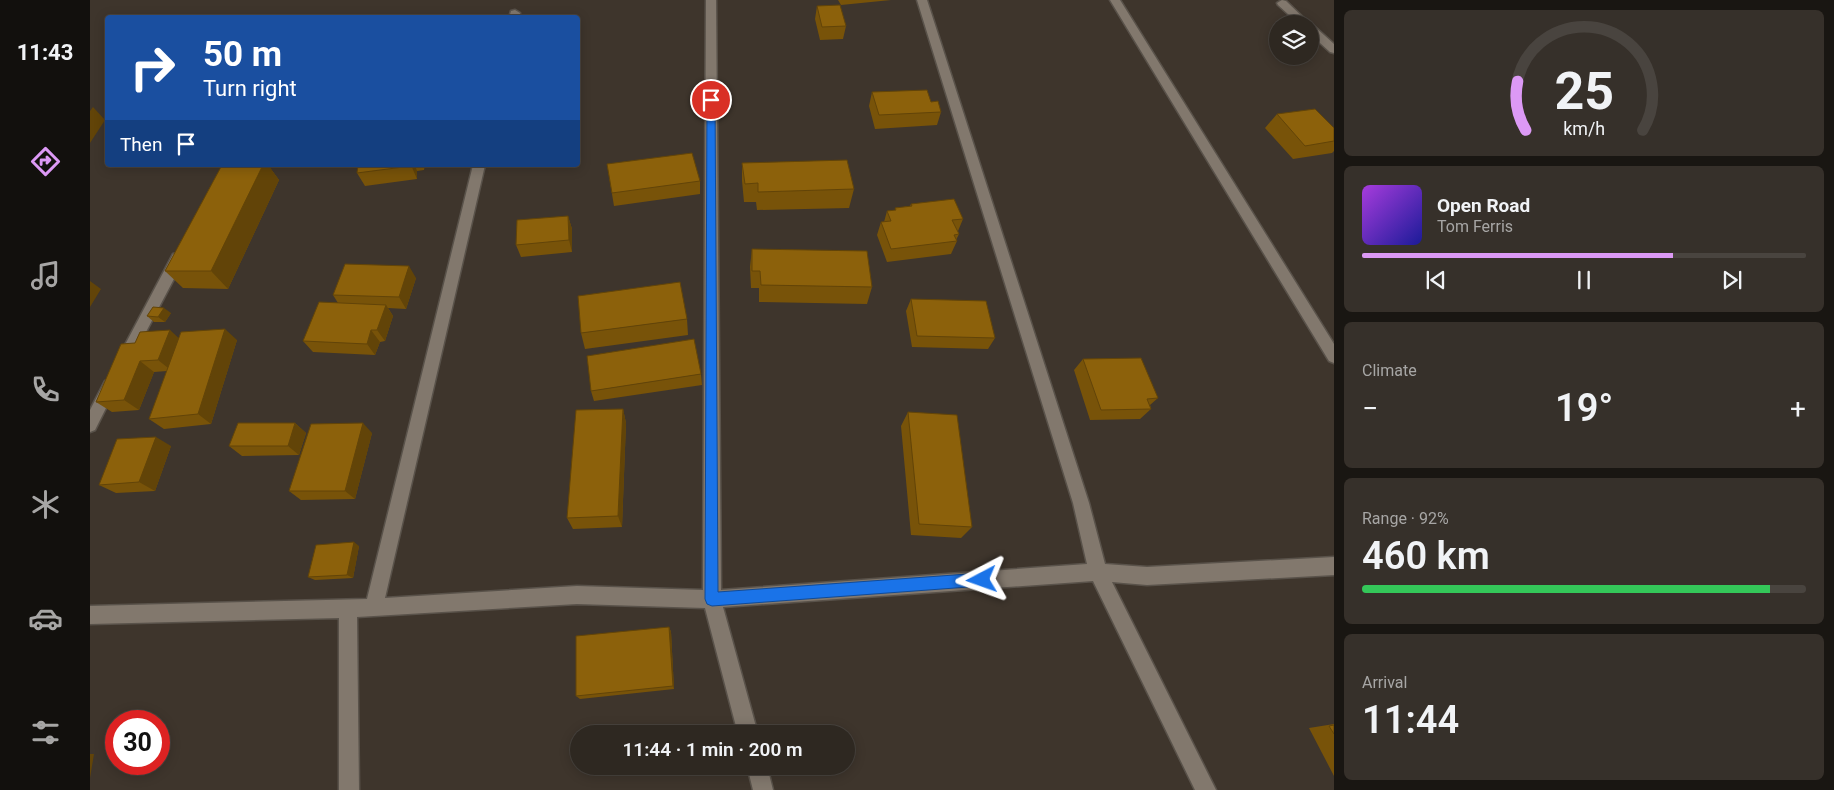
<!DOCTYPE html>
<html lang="en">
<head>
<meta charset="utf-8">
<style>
	:root { --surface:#2e2821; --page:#36302a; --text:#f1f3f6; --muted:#a7a6a5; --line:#49443f; --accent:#dc99f5 }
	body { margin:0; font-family:Roboto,sans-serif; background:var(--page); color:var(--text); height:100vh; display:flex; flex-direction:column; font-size:19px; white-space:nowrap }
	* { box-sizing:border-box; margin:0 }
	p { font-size:16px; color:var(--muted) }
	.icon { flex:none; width:28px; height:28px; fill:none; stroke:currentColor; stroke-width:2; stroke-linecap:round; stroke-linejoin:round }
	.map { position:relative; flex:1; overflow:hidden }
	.details { display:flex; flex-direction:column; gap:10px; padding:10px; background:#191612; width:500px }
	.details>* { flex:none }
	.top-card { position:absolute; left:15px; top:15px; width:475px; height:152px; border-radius:5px; box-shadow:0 2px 12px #0003,0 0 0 1px var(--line); background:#1a4fa0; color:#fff; overflow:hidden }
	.buttons { position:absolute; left:1179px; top:15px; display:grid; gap:10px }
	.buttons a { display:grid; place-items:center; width:50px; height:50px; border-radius:50%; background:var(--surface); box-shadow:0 2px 12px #0003,0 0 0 1px var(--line); font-size:25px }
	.speed { position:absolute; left:15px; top:710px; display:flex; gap:10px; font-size:25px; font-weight:700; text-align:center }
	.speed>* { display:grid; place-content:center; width:65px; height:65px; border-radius:50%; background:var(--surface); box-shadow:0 2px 12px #0003,0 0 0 1px var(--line); line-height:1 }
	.speed .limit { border:8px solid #d22; background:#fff; color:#111 }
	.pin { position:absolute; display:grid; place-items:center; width:42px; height:42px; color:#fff; margin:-21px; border:2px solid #fff; border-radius:50%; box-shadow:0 1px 5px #0007 }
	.me { position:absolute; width:55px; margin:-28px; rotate:266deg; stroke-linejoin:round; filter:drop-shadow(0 0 4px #0008) }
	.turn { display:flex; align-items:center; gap:18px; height:105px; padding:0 15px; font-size:22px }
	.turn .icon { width:65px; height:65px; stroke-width:2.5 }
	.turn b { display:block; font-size:35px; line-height:42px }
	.then { display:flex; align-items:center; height:48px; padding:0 15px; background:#0003; gap:10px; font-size:19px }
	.big { font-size:38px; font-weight:600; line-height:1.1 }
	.details .widget { flex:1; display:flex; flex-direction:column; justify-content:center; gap:8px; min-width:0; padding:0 18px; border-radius:8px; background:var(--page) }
	.details .dial { align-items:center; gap:0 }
	.dial svg { height:130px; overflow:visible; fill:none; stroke:var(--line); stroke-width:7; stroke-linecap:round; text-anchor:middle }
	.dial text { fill:var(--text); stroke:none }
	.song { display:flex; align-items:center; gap:15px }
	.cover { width:60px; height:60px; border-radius:8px; background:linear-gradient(135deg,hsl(280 70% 55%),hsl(240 70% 35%)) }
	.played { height:5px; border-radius:2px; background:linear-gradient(90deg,var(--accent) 70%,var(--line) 70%) }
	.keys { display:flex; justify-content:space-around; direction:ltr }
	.heat { display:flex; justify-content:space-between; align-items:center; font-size:28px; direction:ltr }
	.charge { height:8px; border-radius:4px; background:linear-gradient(90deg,#34c759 92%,var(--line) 0) }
	.trip { position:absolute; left:480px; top:725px; width:285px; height:50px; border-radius:25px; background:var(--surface); box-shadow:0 2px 12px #0003,0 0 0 1px var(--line); font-weight:600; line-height:50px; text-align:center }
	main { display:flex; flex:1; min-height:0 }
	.tabs { display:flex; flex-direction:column; width:90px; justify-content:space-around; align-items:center; background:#12100d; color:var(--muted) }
	.tabs .icon { width:35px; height:35px }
	.tabs .on { color:var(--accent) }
	.tabs b { font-size:22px; color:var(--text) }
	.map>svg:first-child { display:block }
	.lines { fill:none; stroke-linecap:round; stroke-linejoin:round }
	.street-casing { stroke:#59524a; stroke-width:3 }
	.street { fill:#82786d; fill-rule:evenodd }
	.wall { fill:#785309 }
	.shaded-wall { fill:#624408 }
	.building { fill:#8c610b; stroke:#624408 }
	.route { fill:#1a73e8; stroke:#114b97 }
</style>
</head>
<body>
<main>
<nav class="tabs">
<b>11:43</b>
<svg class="icon on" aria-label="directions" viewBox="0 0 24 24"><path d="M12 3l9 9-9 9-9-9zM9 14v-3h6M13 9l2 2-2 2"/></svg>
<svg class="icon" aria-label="music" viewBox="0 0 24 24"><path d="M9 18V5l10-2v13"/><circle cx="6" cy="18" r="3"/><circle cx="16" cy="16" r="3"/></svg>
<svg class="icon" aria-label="phone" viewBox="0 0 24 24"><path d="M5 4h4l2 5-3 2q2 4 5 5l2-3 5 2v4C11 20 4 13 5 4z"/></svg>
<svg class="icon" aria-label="climate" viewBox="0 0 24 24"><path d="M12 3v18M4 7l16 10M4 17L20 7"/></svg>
<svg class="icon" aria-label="car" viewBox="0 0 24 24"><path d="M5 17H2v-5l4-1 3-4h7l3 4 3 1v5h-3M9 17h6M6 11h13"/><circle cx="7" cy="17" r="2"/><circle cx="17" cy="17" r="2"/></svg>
<svg class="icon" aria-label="filters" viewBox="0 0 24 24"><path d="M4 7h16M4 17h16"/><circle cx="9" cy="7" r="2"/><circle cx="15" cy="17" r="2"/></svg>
</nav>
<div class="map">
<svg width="1244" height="790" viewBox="0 0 1244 790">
	<rect width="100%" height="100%" fill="#3e352c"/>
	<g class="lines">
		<defs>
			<path id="street" d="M616 0H626L631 590 997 564 983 503 827 0H837L999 503 1015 564 1057 567 1244 557V575L1057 585 1022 582 1126 790H1105L1003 581 633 607 668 734H648L615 608 487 604 267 617 269 790H249V618L0 624V606L277 599 383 165H395L295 598 487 586 613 590Z
				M1020 0H1030L1244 344V363L1239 361Z
				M1192 0 1196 1 1220 24H1209L1188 5 1187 3Z
				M425 10 430 13 429 18H419L421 11Z
				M1220 25 1224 26 1244 44V53L1240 52 1220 34Z
				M88 253 93 254 95 258 38 366 33 368 28 366 26 362 28 358 83 254Z
				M20 380 25 381 27 386 5 430 0 432V410L15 381Z
				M657 766H677L683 790H663Z"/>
		</defs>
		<use href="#street" class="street-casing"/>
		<use href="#street" class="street"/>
	</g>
	<path class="wall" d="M748 0H801L751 5Z
		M727 6 756 26 753 39 730 40 725 19Z
		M782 92 851 112 847 125 785 129 779 106Z
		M1187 114 1244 128V151L1242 153 1203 159 1175 128Z
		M652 163 764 189 759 208 667 210 666 202H654L652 181Z
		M517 164 610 181V194L524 206Z
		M132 165H178L189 180 138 289 93 288 75 271Z
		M268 165H335L334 170 327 171V179L275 186 267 173Z
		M821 204 873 219 868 231 869 234 866 240 867 241 861 254 797 262 787 235 791 222H794L797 211 805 210V208L820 206Z
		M478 216 482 229V252L431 257 426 245Z
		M662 249 782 287 777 304 669 302V288H661L660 267Z
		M326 278 316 309 298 308 303 316 295 341 290 342 285 355 223 352 213 341 248 303 243 295Z
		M821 299 905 338 898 349 822 347 816 311Z
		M81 313 75 322H64L57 316Z
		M597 319 598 335 495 349 491 333Z
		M88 338 147 340 121 424 74 429 59 419 77 371 64 372 49 410 22 412 6 402 45 343Z
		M993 359 1068 398 1060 405 1061 409 1050 419 1000 420 984 370Z
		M611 374 612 385 504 401 501 391Z
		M533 409 536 423 532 527 483 529 477 518Z
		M818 412 882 527 871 538 821 535 811 426Z
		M205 423 216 433 209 455 152 456 139 446Z
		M282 433 265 499 211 500 199 491Z
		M81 446 65 491 26 493 9 485Z
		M269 546 263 578 225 580 218 577Z
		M579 627 581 632 584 689 490 699 486 696Z
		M1244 724V776L1219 728Z"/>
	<path class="shaded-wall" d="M3 107 15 120 0 143V111Z
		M173 165H178L189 180 138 289 121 271Z
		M321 165H325L327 171V179Z
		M478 216 482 229V252L479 240Z
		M319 266 326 278 316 309 309 297Z
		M0 281 11 289 0 307Z
		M296 305 303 316 295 341 287 330Z
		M74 308 81 313 75 322 68 317Z
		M135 329 147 340 121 424 108 414Z
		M80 330 93 342 82 371 68 360Z
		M281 330 290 342 285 355 277 344Z
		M50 361 64 372 49 410 34 400Z
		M533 409 536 423 532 527 528 516Z
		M205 423 216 433 209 455 198 446Z
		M273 423 282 433 265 499 255 491Z
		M66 437 81 446 65 491 49 482Z
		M264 542 269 546 263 578 257 575Z
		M579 627 581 632 584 689 583 686Z
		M0 754H4L0 778Z"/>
	<path class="building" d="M750 5 756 26 732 27 727 6Z
		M837 90 841 102 848 101 851 112 789 115 782 92Z
		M1225 109 1244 128V141L1215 146 1187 114Z
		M602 153 610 181 522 193 517 164Z
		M757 160 764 189 668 192V183L655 184 652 163Z
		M132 165H173L121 271H75Z
		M268 165H321V166L267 173Z
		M864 199 873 219 862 220 869 234 864 235 867 241 801 249 791 222 801 221 797 211 806 210 805 208 822 206 821 204Z
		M478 216 479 240 426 245 427 220Z
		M662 249 777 251 782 287 671 285 670 271H662Z
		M255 264 319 266 309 297 243 295Z
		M590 282 597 319 491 333 488 296Z
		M821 299 896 301 905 338 827 336Z
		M229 302 296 305 287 330H281L277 344 213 341Z
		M63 307 74 308 68 317 57 316Z
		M135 329 108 414 59 419 91 332Z
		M80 330 68 360 50 361 34 400 6 402 31 344 45 343 50 332Z
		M604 339 611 374 501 391 497 356Z
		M1051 358 1068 398 1057 399 1061 409 1011 410 993 359Z
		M533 409 528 516 477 518 486 410Z
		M818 412 867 415 882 527 829 524Z
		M148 423H205L198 446H139Z
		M273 423 255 491H199L221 424Z
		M66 437 49 482 9 485 27 439Z
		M264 542 257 575 218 577 226 545Z
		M579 627 583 686 486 696V636Z
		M1244 725V734L1239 726Z"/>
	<path class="route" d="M621 97 625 100 628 592 892 573 897 575 898 580 897 585 892 586 622 606 617 604 615 599 617 100Z"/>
</svg>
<div class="buttons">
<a><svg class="icon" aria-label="layers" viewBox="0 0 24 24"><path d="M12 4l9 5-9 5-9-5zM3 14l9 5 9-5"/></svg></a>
</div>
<div class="speed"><div class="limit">30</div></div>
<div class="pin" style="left:621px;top:100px;background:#d93025"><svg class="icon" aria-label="arrive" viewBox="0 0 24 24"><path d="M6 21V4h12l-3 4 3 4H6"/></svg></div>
<svg class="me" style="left:892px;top:580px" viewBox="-20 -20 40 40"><path d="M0-17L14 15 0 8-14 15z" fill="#1a73e8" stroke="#fff" stroke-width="4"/></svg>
<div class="trip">11:44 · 1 min · 200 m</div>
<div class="top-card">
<div class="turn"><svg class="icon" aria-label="right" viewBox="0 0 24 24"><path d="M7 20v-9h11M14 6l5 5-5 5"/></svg><div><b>50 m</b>Turn right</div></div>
<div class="then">Then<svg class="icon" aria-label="arrive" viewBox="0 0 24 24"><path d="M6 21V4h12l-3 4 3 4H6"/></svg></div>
</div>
</div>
<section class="details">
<div class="widget dial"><svg viewBox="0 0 100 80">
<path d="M14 69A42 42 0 1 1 86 69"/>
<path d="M14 69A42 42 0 0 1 9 39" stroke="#dc99f5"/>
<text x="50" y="56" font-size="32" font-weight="700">25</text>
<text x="50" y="72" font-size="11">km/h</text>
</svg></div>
<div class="widget">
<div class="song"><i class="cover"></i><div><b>Open Road</b><p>Tom Ferris</p></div></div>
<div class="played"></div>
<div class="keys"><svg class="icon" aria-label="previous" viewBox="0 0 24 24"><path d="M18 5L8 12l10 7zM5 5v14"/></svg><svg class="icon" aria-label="pause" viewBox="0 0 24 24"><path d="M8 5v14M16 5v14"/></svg><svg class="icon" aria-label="next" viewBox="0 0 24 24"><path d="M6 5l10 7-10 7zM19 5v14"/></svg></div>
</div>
<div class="widget"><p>Climate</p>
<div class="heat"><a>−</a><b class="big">19°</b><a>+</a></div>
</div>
<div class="widget"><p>Range · 92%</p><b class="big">460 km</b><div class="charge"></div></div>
<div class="widget"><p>Arrival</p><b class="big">11:44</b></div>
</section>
</main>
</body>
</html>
